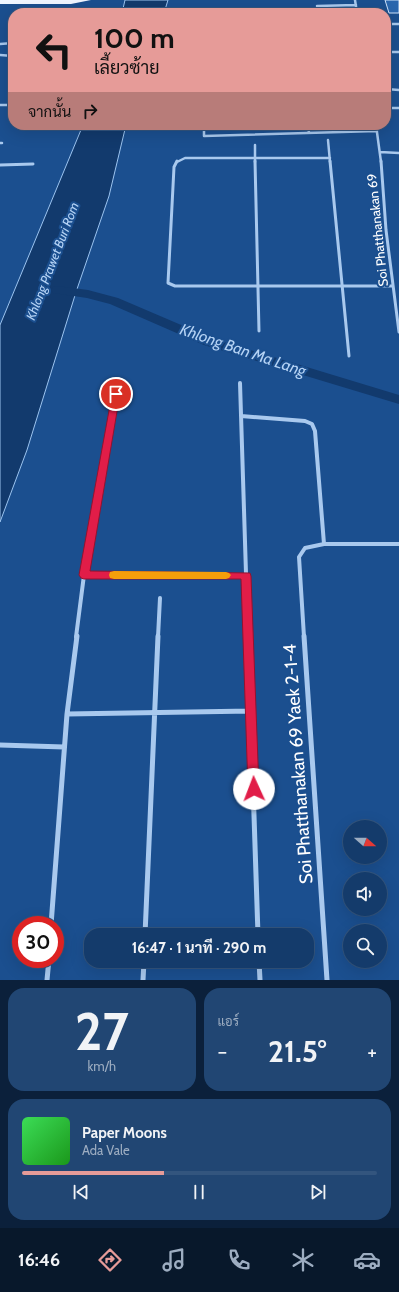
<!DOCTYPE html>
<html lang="th">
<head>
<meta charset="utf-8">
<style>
	:root { --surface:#143b6b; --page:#214673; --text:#f1f3f6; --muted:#9dadc1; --line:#33557e; --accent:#e69b98 }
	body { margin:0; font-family:Cabin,Sarabun,sans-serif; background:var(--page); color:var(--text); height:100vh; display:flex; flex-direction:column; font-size:15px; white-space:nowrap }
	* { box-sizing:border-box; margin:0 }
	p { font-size:13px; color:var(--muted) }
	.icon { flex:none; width:22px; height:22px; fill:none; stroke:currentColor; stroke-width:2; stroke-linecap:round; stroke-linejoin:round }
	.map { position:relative; height:980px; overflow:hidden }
	.sheet { display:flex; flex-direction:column; gap:8px; padding:8px; background:#0b203b; flex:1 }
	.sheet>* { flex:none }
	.hud { position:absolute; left:8px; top:8px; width:383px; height:122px; border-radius:16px; box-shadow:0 4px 16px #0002,0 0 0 1px var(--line); background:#e69b98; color:#111; overflow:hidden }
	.needle { width:26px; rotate:111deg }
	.tools { position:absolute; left:343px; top:820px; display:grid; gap:8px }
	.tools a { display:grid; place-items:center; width:44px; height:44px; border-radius:50%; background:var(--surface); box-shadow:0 4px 16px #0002,0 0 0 1px var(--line); font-size:20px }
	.speed { position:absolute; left:12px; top:916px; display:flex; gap:8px; font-size:20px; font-weight:700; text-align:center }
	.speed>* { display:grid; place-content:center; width:52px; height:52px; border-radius:50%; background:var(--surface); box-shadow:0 4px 16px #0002,0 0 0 1px var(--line); line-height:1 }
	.speed .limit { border:6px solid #d22; background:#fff; color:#111 }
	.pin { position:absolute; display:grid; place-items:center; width:34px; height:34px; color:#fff; margin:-17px; border:2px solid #fff; border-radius:50%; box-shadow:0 1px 4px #0007 }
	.me { position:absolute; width:44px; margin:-22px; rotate:358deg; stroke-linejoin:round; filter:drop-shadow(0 0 3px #0008) }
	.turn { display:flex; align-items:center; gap:14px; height:84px; padding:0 20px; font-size:18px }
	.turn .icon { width:52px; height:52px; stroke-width:2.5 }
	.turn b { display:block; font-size:28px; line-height:34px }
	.then { display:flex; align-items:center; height:38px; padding:0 20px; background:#0003; gap:8px; font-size:15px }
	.big { font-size:30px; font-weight:700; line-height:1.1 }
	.sheet .widget { flex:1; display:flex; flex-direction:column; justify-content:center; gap:6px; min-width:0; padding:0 14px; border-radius:16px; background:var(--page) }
	.sheet .dial { align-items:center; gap:0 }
	.dial b { font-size:52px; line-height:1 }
	.song { display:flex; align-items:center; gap:12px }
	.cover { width:48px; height:48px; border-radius:6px; background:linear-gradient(135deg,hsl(130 70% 55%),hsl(120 70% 35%)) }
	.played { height:4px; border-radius:2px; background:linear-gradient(90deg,var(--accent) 40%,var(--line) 40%) }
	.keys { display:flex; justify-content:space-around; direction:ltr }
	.heat { display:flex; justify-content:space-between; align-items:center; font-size:22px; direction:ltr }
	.sheet .tiles { flex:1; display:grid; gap:8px; grid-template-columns:1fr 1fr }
	.widget:last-child { grid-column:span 2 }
	.trip { position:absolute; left:84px; top:928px; width:230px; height:40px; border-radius:16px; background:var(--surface); box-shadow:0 4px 16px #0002,0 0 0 1px var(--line); font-weight:700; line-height:40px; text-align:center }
	.menu { display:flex; height:64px; justify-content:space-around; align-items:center; background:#08182b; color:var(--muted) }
	.menu .icon { width:28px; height:28px }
	.menu .selected { color:var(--accent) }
	.menu b { font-size:18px; color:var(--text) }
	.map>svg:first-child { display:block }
	.water { fill:#123a6d; stroke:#9cc4f0 }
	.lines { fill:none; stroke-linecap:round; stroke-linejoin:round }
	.canal { fill:#123a6d; fill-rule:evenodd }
	.building { fill:#2a66ad; stroke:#cfe3fa }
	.street-far3 { stroke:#a9c9ee; stroke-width:2.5 }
	.street-far2 { stroke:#a9c9ee; stroke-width:3 }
	.street-far1 { stroke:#a9c9ee; stroke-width:4 }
	.street { stroke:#a9c9ee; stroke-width:5 }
	.primary { fill:#f0f6ff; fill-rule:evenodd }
	.route { fill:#e11d48; stroke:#92132f }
	.slow { fill:#f59e0b }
	.labels { text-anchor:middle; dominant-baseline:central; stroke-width:4; stroke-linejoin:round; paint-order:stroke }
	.far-street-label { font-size:13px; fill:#fff; stroke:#1b4f8f }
	.far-water-label { font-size:13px; font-style:italic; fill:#b5d3f5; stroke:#1b4f8f }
	.water-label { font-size:16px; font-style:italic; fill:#b5d3f5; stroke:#1b4f8f }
	.near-street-label { font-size:18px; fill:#fff; stroke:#1b4f8f }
</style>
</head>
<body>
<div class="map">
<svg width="399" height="980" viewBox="0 0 399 980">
	<rect width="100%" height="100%" fill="#1b4f8f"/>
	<path class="water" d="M125 0H168L164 13H122Z
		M83 125H126L109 196 76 292 27 450 0 522V325Z"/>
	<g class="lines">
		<path class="canal" d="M57 286 88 290 118 298 214 339 399 395V404L204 345 110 304 87 298 53 293 51 290 53 287Z"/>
	</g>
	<path class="building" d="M385 0H399V13H389Z"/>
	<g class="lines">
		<path class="street-far3" d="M355 0 357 13
			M317 6 356 5
			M386 24H399
			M0 44 13 43
			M386 52H399
			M0 55 13 56
			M386 89 399 90
			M0 105H13
			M386 108H399
			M204 125V136L377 131
			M308 125 309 133
			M376 125 381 162
			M328 140 330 162
			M0 143H2
			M255 145V162
			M380 152 399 153
			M177 162 185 158H330"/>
		<path class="street-far2" d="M177 161 174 167 168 283 175 286H393
			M255 161 259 331
			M330 161 349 356
			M381 161 386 230 399 332
			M0 165 33 164"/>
		<path class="street-far1" d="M240 383 248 637
			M241 416 305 421 312 424 315 431 324 544
			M84 575H246
			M76 637 84 575 118 379
			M158 637 160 598
			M304 637 299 557 305 548 324 544H399"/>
		<path class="street" d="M248 636 258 935
			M304 636 327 980
			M67 714 251 711
			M0 745 64 747
			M51 925 67 714 77 636
			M145 935 158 636
			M259 961 260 980
			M47 980 49 959
			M143 980 144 961"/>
		<path class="primary" d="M0 0H91L71 4H0Z"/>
	</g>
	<path class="route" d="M116 391 120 394 90 571 250 573 251 576 259 789 258 793 254 794 249 793 248 789 241 579H84L81 578 79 575 112 394Z"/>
	<path class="slow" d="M114 571 226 572 229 573 231 575 229 578 226 579H114L110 578 109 575 110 572Z"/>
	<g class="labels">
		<g class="far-street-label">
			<text transform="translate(377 230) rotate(-96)">Soi Phatthanakan 69</text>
		</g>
		<g class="far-water-label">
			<text transform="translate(52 261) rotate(-69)">Khlong Prawet Buri Rom</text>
		</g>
		<g class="water-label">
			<text transform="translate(243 350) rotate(19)">Khlong Ban Ma Lang</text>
		</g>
		<g class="near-street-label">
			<text transform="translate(298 764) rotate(-94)">Soi Phatthanakan 69 Yaek 2-1-4</text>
		</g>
	</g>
</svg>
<div class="tools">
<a><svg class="needle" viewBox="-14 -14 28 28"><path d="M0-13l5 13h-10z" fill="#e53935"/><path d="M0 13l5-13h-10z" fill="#9dadc1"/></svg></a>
<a><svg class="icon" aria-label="sound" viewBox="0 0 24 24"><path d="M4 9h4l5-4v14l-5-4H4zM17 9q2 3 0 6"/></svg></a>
<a><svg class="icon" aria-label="search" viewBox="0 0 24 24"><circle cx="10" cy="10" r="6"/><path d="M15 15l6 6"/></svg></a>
</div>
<div class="speed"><div class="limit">30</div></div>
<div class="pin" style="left:116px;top:394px;background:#d93025"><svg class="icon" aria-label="arrive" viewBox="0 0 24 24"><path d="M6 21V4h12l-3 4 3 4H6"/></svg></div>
<svg class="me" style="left:254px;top:789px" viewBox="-20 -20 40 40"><circle r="19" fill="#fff"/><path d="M0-13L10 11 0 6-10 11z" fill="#e11d48"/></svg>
<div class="trip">16:47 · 1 นาที · 290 m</div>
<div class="hud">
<div class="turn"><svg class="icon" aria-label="left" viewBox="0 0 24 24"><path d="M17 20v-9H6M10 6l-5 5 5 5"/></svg><div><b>100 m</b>เลี้ยวซ้าย</div></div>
<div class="then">จากนั้น<svg class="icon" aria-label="right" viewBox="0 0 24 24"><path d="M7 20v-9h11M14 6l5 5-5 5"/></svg></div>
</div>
</div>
<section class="sheet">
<div class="tiles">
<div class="widget dial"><b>27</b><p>km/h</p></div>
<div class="widget"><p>แอร์</p>
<div class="heat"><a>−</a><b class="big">21.5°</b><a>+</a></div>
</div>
<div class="widget">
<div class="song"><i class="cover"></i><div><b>Paper Moons</b><p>Ada Vale</p></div></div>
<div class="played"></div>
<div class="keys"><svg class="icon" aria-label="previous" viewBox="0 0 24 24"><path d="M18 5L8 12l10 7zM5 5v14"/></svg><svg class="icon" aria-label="pause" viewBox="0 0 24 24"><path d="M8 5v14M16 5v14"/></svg><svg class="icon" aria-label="next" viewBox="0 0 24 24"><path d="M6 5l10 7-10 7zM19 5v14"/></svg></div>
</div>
</div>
</section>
<nav class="menu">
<b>16:46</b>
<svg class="icon selected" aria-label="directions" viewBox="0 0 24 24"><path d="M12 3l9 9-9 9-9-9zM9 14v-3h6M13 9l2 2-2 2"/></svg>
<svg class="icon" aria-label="music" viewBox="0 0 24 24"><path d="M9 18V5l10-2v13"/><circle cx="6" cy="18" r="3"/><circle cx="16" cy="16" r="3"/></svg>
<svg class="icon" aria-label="phone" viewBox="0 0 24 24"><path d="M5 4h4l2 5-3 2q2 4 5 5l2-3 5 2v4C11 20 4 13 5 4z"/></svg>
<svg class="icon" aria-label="climate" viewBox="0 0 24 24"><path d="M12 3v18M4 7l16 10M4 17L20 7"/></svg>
<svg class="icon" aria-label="car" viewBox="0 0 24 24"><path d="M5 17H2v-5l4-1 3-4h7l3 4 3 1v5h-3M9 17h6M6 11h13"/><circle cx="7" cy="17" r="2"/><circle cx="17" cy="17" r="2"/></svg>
</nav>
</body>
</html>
